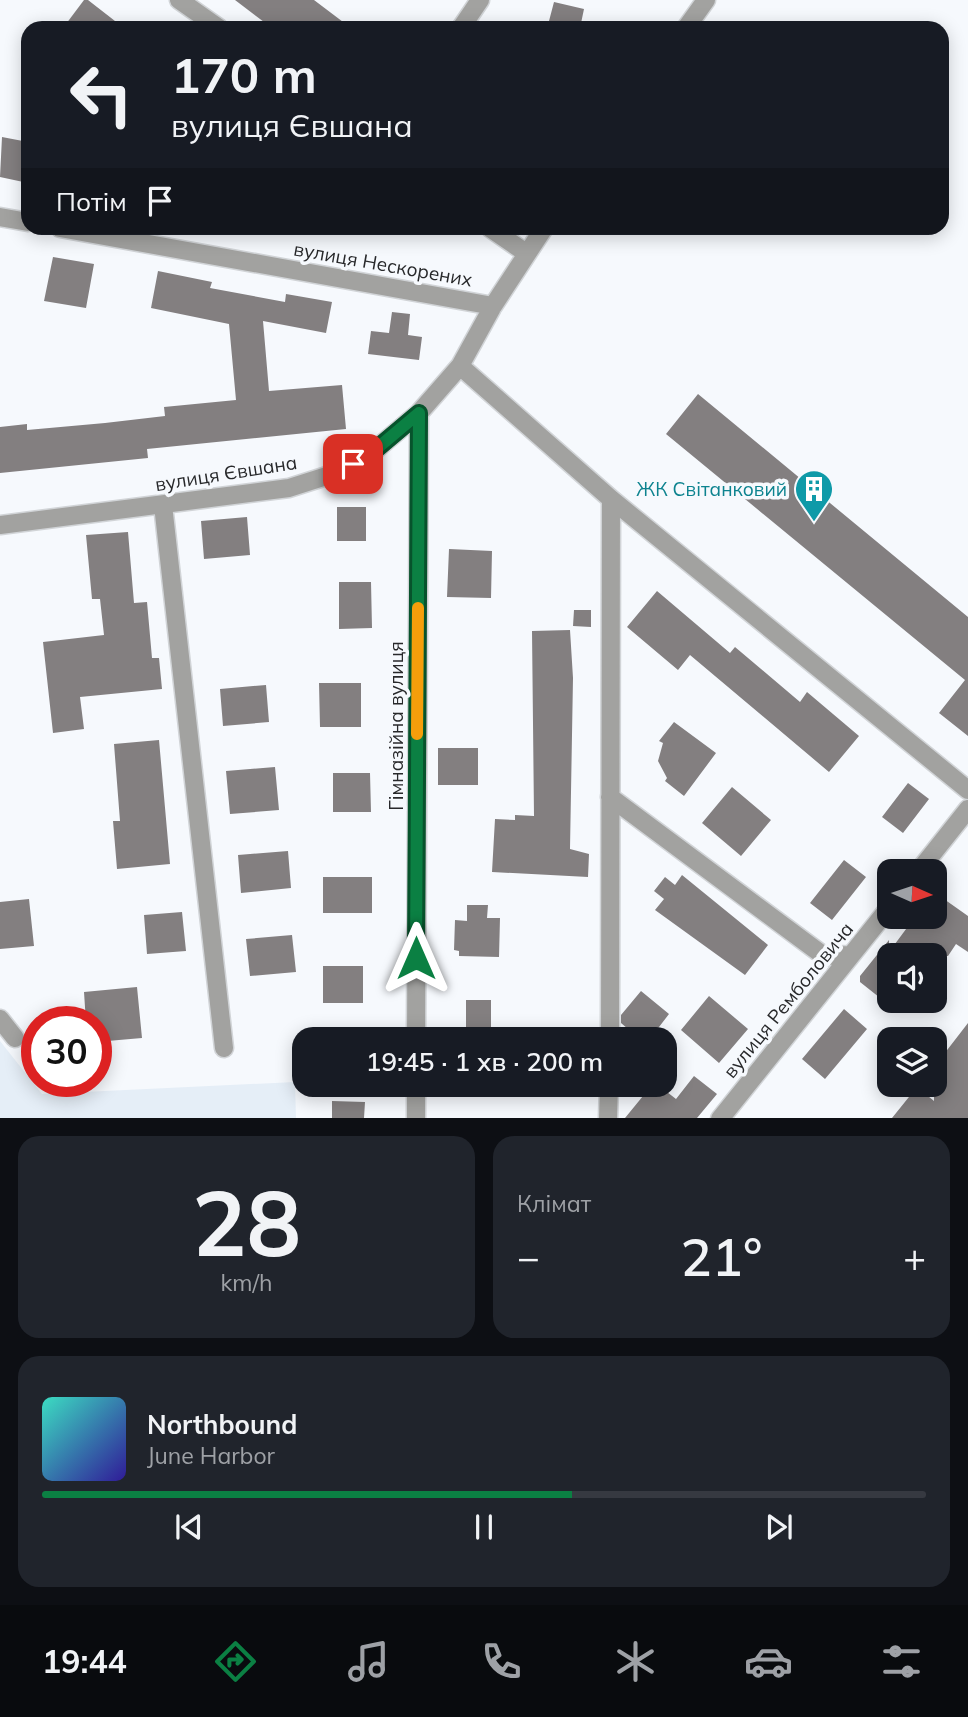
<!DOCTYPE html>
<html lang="uk">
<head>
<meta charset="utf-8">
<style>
	:root { --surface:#171b24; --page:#20242c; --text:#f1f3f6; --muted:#9ea1a6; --line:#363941; --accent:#0b8043 }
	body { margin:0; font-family:Mulish,sans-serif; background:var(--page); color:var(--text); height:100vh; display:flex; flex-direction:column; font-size:26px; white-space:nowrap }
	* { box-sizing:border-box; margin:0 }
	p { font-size:23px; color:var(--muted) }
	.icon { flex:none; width:38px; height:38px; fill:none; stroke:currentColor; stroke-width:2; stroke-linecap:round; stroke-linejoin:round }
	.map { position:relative; height:1118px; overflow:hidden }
	.sheet { display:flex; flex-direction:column; gap:18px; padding:18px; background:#0d0f14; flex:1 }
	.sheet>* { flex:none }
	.banner { position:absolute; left:21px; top:21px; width:928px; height:214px; border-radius:21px; box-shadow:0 4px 18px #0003; background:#171b24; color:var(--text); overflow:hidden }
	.needle { width:46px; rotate:93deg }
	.controls { position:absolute; left:877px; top:859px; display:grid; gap:14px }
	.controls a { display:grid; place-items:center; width:70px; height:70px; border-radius:14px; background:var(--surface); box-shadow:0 4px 18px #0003; font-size:35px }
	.speed { position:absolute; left:21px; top:1006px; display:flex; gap:14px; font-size:35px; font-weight:700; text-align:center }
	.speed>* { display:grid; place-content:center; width:91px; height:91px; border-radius:50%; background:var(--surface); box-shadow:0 4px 18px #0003; line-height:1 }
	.speed .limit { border:10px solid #d22; background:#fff; color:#111 }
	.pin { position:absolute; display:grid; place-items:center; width:60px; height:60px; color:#fff; margin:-30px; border-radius:14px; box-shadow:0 4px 10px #0006 }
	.me { position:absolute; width:77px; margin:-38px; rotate:0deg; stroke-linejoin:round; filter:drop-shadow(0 0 5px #0008) }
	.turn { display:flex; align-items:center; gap:24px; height:147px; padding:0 35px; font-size:32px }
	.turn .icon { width:91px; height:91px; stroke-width:2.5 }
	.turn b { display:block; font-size:49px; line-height:60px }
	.then { display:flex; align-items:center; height:66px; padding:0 35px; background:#0003; gap:14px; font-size:26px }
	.big { font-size:52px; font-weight:600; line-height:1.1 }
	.sheet .tile { flex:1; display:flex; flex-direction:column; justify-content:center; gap:10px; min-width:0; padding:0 24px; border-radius:21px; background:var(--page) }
	.sheet .dial { align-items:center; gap:0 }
	.dial b { font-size:91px; line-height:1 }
	.song { display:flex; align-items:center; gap:21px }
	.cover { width:84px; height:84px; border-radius:10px; background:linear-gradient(135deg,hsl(170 70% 55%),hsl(250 70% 35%)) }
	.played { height:7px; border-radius:4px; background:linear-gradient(90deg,var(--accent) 60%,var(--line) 60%) }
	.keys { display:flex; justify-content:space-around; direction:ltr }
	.heat { display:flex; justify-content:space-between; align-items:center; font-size:38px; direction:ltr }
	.sheet .tiles { flex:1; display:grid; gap:18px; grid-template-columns:1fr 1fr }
	.tile:last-child { grid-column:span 2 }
	.trip { position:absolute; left:292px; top:1027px; width:385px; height:70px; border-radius:21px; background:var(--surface); box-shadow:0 4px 18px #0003; font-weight:600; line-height:70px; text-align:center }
	.tabs { display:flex; height:112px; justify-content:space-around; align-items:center; background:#090b0e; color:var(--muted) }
	.tabs .icon { width:49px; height:49px }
	.tabs .on { color:var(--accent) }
	.tabs b { font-size:32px; color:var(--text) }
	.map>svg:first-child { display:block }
	.built { fill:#e5eef7 }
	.building { fill:#837f80 }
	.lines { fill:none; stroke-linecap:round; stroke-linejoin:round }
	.minor-casing { stroke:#d1d4d7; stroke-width:21 }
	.minor { stroke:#a2a2a0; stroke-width:18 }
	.route-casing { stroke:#07532c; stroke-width:18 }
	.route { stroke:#0b8043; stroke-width:12 }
	.slow { stroke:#f59e0b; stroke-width:12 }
	.labels { text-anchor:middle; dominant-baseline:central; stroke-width:7; stroke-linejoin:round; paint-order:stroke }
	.street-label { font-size:19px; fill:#28292b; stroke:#f6f9fd }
	.culture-label { font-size:19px; fill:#0d838f; stroke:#f6f9fd; text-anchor:end }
</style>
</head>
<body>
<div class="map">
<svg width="968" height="1119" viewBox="0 0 968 1119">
	<rect width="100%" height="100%" fill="#f6f9fd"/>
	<path class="built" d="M0 1041 42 1094 295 1082 296 1118H0Z"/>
	<path class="building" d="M84 0H88L124 28H63Z
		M235 0H314L351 28H272Z
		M554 2 584 9 580 28 549 21Z
		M2 137 28 142V183L0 177Z
		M53 257 94 264 86 308 44 301Z
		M158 271 212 282 210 288 285 302 286 294 332 302 326 333 263 321 269 391 342 385 346 429 147 449 148 458 0 473V427L27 424V430L105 423 165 416 164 407 236 400 229 324 151 308Z
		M392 312 410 314 408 335 422 337 419 360 368 354 371 331 389 333Z
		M698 394 968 617V736L939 713 965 680 666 434Z
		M337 507H366V541H337Z
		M247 517 250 555 204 559 201 521Z
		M128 532 134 603 147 602 152 658H159L162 689 80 697 84 729 53 733 43 642 104 635 100 599H92L86 535Z
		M449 549 492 551 491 598 447 597Z
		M339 582H371L372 628 339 629Z
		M657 591 730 653 735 647 800 702 807 692 859 736 829 772 690 655 678 670 627 627Z
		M574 610H591V627L573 626Z
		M570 630 573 678 570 849 589 854 588 877 492 872 495 819 515 820V815L534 816 532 631Z
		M319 683H361V727H320Z
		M266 685 269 722 223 726 220 689Z
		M674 722 716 753 684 796 665 781 667 778 658 761 663 743 659 741Z
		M159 740 170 864 117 869 113 821H120L114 744Z
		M438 748H478V785H438Z
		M275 767 279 810 230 814 226 771Z
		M333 773H370L371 812H333Z
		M908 783 929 799 903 833 882 817Z
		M732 787 771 820 741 856 702 823Z
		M288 851 291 888 241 893 238 855Z
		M844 860 866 877 832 920 810 903Z
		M682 875 768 945 745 975 655 910 664 899 654 891 665 877 675 885Z
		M323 877H372V913H323Z
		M934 892 968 916V952L956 944 948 956H889V1005L860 982V976L889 940V952L915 917H934Z
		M29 899 34 946 0 949V902Z
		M467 905H488L487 918H500L499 957 459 956V951L454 950 455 920 467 921Z
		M182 912 186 951 147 954 144 915Z
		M292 935 296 972 250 976 246 939Z
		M323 966H363V1003H323Z
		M137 987 142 1038 96 1042V1022H86L84 992Z
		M641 991 669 1014 649 1040H641L621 1023V1015Z
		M709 996 748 1029 719 1063 681 1030Z
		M466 1000H491V1040H466Z
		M844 1009 867 1029 825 1079 802 1059Z
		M968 1023V1118H892L917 1087 934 1101V1067Z
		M694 1076 717 1094 697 1118H625L652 1085H658L676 1099Z
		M332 1101 365 1102 364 1118H332Z"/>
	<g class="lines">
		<defs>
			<path id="minor" d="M179 0 219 28
				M461 28 480 0
				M686 28 706 0
				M0 217 28 222
				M60 228 493 306
				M490 228 526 253
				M460 366 611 499 968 790
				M163 505 224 1048
				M0 525 289 488 339 472 368 456 419 413 460 366 493 306 544 228
				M610 797 824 956 851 955
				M918 872 968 809
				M0 1019 15 1038
				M416 1040 419 413
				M610 1040 611 499
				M416 1119V1085
				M608 1119 609 1085
				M720 1119 889 908"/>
		</defs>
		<use href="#minor" class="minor-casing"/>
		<use href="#minor" class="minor"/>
	</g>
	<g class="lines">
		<defs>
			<path id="route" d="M353 464 368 456 419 413 416 958"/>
		</defs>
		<use href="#route" class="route-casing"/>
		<use href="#route" class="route"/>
		<path class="slow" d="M417 734 418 608"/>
	</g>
	<defs>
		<symbol id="building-pin" viewBox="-11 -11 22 30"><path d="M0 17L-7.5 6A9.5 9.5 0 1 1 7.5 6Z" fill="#0f9aa8" stroke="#f6f9fd"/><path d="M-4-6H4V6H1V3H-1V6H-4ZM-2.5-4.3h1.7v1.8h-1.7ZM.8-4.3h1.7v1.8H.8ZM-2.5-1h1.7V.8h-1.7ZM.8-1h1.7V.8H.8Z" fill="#fff"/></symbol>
	</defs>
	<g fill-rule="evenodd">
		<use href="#building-pin" x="792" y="467" width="44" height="60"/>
	</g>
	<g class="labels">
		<g class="street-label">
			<text transform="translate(383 264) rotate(10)">вулиця Нескорених</text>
			<text transform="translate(226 473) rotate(-9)">вулиця Євшана</text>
			<text transform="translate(396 726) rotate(-90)">Гімназійна вулиця</text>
			<text transform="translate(788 1000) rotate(-51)">вулиця Ремболовича</text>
		</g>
		<g class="culture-label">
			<text x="787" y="489">ЖК Світанковий</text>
		</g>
	</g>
</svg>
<div class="controls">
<a><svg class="needle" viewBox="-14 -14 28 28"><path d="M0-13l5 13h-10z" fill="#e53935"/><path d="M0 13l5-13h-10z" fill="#9ea1a6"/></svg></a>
<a><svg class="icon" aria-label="sound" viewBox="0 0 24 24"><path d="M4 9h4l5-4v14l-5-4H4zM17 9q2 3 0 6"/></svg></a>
<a><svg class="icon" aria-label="layers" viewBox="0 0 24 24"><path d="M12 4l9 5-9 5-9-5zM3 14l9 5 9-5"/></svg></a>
</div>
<div class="speed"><div class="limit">30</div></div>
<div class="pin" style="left:353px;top:464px;background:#d93025"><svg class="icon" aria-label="arrive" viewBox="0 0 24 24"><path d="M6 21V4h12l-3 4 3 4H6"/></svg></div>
<svg class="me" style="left:416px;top:958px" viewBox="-20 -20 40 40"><path d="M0-17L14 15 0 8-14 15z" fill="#0b8043" stroke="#fff" stroke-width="4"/></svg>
<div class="trip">19:45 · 1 хв · 200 m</div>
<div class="banner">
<div class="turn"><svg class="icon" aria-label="left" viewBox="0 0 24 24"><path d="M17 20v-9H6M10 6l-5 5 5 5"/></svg><div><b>170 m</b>вулиця Євшана</div></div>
<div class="then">Потім<svg class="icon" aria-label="arrive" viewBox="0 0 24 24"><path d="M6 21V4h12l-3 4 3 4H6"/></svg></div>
</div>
</div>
<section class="sheet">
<div class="tiles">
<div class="tile dial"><b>28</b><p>km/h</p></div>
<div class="tile"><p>Клімат</p>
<div class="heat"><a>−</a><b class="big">21°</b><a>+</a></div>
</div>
<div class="tile">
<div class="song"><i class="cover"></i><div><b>Northbound</b><p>June Harbor</p></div></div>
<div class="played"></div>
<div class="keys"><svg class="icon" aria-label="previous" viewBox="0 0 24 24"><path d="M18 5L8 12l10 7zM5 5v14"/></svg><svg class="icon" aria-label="pause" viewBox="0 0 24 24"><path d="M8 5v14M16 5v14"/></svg><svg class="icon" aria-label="next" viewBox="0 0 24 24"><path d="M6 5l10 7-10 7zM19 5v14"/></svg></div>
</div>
</div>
</section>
<nav class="tabs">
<b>19:44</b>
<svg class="icon on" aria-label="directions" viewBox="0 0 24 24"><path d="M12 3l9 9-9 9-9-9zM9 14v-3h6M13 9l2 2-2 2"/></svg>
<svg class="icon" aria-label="music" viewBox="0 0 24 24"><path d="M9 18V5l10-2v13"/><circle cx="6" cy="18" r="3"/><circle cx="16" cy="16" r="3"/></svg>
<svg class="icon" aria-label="phone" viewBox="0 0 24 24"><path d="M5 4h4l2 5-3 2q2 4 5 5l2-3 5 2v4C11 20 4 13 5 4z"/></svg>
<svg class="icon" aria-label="climate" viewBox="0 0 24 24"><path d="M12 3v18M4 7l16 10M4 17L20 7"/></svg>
<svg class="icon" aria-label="car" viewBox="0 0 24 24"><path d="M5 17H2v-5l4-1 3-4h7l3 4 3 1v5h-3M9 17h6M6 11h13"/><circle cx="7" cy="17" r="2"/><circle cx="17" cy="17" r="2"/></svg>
<svg class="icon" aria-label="filters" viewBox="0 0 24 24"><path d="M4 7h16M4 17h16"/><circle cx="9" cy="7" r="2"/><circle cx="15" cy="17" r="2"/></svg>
</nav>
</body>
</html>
